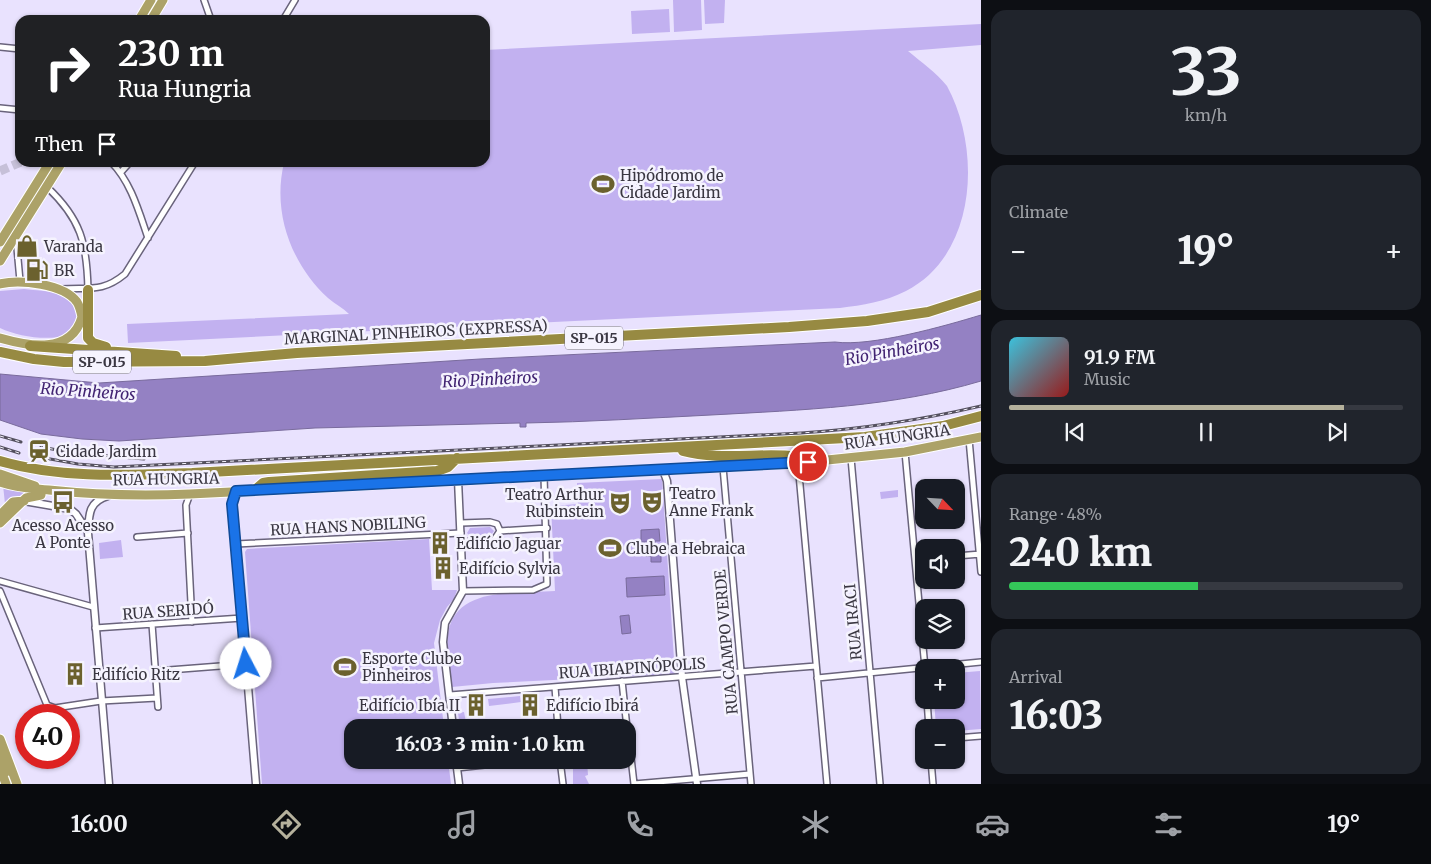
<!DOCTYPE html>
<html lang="en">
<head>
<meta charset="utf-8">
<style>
	:root { --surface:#171b24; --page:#20242c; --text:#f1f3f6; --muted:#9ea1a6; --line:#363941; --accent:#b5b19c }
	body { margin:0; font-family:Merriweather,serif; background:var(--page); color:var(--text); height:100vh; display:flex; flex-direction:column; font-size:19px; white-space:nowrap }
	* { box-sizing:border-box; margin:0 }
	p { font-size:16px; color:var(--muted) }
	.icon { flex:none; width:28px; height:28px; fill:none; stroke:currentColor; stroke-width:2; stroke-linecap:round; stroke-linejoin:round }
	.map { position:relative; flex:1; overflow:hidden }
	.side { display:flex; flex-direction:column; gap:10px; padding:10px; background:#0d0f14; width:450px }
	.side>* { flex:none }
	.top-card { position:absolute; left:15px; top:15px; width:475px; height:152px; border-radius:15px; box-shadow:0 1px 4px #0004; background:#202124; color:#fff; overflow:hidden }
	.needle { width:32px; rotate:115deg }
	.controls { position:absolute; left:915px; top:479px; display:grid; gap:10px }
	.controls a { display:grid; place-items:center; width:50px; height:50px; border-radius:10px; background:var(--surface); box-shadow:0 1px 4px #0004; font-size:25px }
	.speed { position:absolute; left:15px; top:704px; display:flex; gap:10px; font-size:25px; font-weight:700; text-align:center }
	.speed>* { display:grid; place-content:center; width:65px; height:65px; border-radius:50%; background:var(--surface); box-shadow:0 1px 4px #0004; line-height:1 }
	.speed .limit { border:8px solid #d22; background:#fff; color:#111 }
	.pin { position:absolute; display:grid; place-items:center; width:42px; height:42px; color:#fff; margin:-21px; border:2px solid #fff; border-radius:50%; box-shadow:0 1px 5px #0007 }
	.me { position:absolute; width:55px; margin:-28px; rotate:355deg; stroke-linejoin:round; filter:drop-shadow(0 0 4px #0008) }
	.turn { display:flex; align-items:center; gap:18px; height:105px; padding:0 20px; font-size:22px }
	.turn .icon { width:65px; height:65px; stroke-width:2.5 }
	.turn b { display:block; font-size:35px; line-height:42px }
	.then { display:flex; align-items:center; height:48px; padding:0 20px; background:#0003; gap:10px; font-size:19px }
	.big { font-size:38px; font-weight:800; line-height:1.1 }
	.side .card { flex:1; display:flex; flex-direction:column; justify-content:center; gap:8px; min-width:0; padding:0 18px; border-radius:15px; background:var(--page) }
	.side .dial { align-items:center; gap:0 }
	.dial b { font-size:65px; line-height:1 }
	.song { display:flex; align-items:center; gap:15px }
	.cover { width:60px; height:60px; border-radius:8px; background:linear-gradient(135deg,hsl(190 70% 55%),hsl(0 70% 35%)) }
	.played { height:5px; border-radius:2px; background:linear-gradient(90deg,var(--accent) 85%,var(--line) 85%) }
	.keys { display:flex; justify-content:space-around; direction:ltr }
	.heat { display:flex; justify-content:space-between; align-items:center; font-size:28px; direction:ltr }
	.charge { height:8px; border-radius:4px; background:linear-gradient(90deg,#34c759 48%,var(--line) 0) }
	.trip { position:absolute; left:344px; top:719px; width:292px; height:50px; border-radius:15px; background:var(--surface); box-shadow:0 1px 4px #0004; font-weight:800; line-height:50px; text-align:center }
	.tab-bar { display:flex; height:80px; justify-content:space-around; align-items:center; background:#090b0e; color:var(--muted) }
	.tab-bar .icon { width:35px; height:35px }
	.tab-bar .on { color:var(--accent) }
	.tab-bar b { font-size:22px; color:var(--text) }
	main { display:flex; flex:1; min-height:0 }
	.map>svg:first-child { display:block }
	.green { fill:#c2b1f0 }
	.water { fill:#9481c3; stroke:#796b9c }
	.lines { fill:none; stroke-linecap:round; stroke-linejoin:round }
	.trunk-tunnel { stroke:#c6c0d8; stroke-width:9; stroke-dasharray:9 4.5; stroke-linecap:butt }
	.minor-casing { stroke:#69637b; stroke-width:8 }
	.tertiary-casing { stroke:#69637b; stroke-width:9 }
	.trunk-casing { stroke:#fff; stroke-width:11 }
	.motorway-casing { stroke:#fff; stroke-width:12 }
	.minor { stroke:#fff; stroke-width:5 }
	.tertiary { stroke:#fff; stroke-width:6 }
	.trunk { stroke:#aca268; stroke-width:9 }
	.motorway { stroke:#978a42; stroke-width:10 }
	.rail-casing { stroke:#54505e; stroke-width:3 }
	.rail { stroke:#f5f3fe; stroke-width:1; stroke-dasharray:4; stroke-linecap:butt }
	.route-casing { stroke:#114b97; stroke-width:12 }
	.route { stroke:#1a73e8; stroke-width:9 }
	.labels { text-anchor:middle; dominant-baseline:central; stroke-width:5; stroke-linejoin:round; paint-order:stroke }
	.shield { fill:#f5f3fe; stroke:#726f7a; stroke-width:1 }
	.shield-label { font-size:14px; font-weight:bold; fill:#3a3742 }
	.poi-label { font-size:15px; fill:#3a3742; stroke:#f5f3fe; text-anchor:start }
	.street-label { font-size:15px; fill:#3a3742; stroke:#f5f3fe }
	.water-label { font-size:16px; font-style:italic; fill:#412372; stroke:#f5f3fe }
</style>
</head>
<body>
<main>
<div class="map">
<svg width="981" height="784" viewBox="0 0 981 784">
	<rect width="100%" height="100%" fill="#e9e2fe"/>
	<path class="green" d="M673 0H701L702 30 674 32Z
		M704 0H725L724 23 705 24Z
		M669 9 670 32 632 34 631 11Z
		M981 24V45L908 51C921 62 936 72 947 86 981 148 978 254 906 291 884 302 863 305 840 308L128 343 127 324 349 314C343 308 335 304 328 298 291 264 272 212 284 163L485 162V50Z
		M54 163H57L6 245 3 244Z
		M24 289C48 292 73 289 79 317L68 335C48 341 19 337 0 328V291Z
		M662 479 675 674 493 683 452 687C451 671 445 650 448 634 455 585 519 594 555 591L551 506 578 504 577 483Z
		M3 485 29 491 5 504Z
		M898 490V497L881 499 880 492Z
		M490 527 494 531 491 535 470 536 467 533 470 528Z
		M429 539 432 590H457L454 599 447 607 440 620 434 643 444 727 352 728V760H448L451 784H262L245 552 247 549Z
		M121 540 123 557 100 559 99 543Z
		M980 671 981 729 956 731V728L936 727 934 700H956V673Z
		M520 696 521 702 489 706 488 699Z
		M464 712 467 727H460L458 713Z
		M573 761H587L588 775 585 776 589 784H573Z"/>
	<path class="water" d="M981 315V381C894 407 802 410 711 415 650 418 588 422 526 423V427H520V423L315 428 119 441 82 439 41 434 0 420V374L99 383 480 359 835 342C871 347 945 326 981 315Z
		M659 529 660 541H655V550H661V562H651V556H646V548L650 547V542H641V530Z
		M664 576 665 595 627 597 626 578Z
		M629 615 631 633 622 634 620 616Z"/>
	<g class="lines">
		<path class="trunk-tunnel" d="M146 20 158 0
			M0 171 21 162"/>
		<defs>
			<path id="minor" d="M204 0 211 20
				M283 20 295 0
				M0 47 20 49
				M0 108 20 110
				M111 162C131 182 139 212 148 238
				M121 172 130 162
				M47 187C81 219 87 243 88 290
				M16 237 20 281
				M61 289C89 287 102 293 125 274L195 162
				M969 439 981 572
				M905 452 925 668
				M851 458 880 784
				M798 463 827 784
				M723 467 751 784
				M190 494 186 505 192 622
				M461 523 490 522 497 524 500 531 494 540 462 542
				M500 531 547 528
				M137 537 188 533
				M236 544 461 533
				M956 556 981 554
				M915 560 924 559
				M0 581 93 607
				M0 591 47 705 55 708 101 701 157 698
				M463 591 533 590 547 584 544 475
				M152 624 158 707
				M95 628 242 618
				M156 671 246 664
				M817 678 981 662
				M622 681 627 728
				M555 687 558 728
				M450 695 816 666
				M927 700 929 728
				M628 731 634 784
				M956 738 981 736
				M560 760 563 784
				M931 760 933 784
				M457 768 531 760
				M634 784 750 774"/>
			<path id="tertiary" d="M663 470 667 481 682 677 697 784
				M236 491 233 504 256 784
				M108 496C88 502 89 515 88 533L109 784
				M24 501 70 509 76 514 88 532
				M453 728 443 642 445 623 463 591 458 480
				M456 760 459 784"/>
			<path id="trunk" d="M139 20 151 0
				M151 20 163 0
				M0 242 50 162
				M0 261 62 162
				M0 284C20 279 64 284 77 302 80 307 81 312 82 317 71 355 28 346 0 338
				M0 474 35 486
				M0 482C17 488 31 488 49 490 96 495 143 496 190 494L798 463 905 452 981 437
				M0 515 13 502 24 501
				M0 523 26 498 41 495
				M0 739 17 784
				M0 756 6 772
				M0 768 6 784"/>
			<path id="motorway" d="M88 290V338L93 343 106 347
				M30 346 176 356
				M0 352 34 359 64 362 205 361 297 353 789 327 867 321 928 312 981 295
				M683 451C727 463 776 448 818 461
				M0 461C62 479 128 475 192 473L865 437 943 426 981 416
				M256 489 263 483 269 482 437 471 448 467 457 458"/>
		</defs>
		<use href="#minor" class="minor-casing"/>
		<use href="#tertiary" class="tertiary-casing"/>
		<use href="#trunk" class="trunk-casing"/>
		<use href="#motorway" class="motorway-casing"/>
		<use href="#minor" class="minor"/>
		<use href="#tertiary" class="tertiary"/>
		<use href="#trunk" class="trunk"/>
		<use href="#motorway" class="motorway"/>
		<defs>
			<path id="rail" d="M0 436 21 442
				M0 447 19 453
				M41 447 74 453 144 459
				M39 457 78 464 114 467 801 433C862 429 921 420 981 406"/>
		</defs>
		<use href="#rail" class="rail-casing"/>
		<use href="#rail" class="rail"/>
	</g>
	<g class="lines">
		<defs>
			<path id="route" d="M246 664 232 504 236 491 808 462"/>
		</defs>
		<use href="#route" class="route-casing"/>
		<use href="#route" class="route"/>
	</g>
	<defs>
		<symbol id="stadium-bare" viewBox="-9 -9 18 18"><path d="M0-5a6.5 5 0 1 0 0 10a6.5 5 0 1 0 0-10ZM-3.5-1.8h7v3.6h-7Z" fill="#6b612e" stroke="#f5f3fe" stroke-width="2.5" paint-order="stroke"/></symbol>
		<symbol id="shop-bare" viewBox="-9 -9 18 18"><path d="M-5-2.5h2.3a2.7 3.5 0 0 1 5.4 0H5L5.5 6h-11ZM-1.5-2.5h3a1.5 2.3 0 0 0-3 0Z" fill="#6b612e" stroke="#f5f3fe" stroke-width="2.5" paint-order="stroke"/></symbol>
		<symbol id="fuel-bare" viewBox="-9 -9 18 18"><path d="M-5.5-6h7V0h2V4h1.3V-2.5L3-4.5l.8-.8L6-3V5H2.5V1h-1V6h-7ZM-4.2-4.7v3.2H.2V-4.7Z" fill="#6b612e" stroke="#f5f3fe" stroke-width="2.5" paint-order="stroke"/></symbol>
		<symbol id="station-bare" viewBox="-9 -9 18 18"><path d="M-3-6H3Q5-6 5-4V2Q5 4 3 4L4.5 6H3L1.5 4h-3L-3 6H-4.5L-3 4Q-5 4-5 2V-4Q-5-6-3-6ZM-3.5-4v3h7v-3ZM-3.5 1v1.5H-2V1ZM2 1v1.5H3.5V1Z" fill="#6b612e" stroke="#f5f3fe" stroke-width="2.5" paint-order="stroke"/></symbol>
		<symbol id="bus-bare" viewBox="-9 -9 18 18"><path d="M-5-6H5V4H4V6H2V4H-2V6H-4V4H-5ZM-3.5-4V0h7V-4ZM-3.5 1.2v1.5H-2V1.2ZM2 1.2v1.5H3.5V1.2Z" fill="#6b612e" stroke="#f5f3fe" stroke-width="2.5" paint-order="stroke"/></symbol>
		<symbol id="theatre-bare" viewBox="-9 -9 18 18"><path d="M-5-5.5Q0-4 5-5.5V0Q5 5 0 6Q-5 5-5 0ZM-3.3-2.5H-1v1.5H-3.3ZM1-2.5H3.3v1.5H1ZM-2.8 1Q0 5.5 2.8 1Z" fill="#6b612e" stroke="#f5f3fe" stroke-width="2.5" paint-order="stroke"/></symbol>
		<symbol id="building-bare" viewBox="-9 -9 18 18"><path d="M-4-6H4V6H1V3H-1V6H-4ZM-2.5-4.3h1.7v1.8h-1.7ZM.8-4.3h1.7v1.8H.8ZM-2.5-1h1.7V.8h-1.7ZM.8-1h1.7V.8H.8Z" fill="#6b612e" stroke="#f5f3fe" stroke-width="2.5" paint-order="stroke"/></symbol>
	</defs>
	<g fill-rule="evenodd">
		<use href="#stadium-bare" x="587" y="168" width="32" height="32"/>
		<use href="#shop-bare" x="11" y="230" width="32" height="32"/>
		<use href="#fuel-bare" x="21" y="254" width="32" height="32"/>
		<use href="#station-bare" x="23" y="435" width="32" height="32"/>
		<use href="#bus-bare" x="47" y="486" width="32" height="32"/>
		<use href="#theatre-bare" x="636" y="486" width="32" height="32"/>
		<use href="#theatre-bare" x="604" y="487" width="32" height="32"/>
		<use href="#building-bare" x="424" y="527" width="32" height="32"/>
		<use href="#stadium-bare" x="594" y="532" width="32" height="32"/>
		<use href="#building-bare" x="427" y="552" width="32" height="32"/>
		<use href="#stadium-bare" x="329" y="651" width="32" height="32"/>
		<use href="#building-bare" x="59" y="658" width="32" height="32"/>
		<use href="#building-bare" x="460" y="689" width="32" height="32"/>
		<use href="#building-bare" x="514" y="689" width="32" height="32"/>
	</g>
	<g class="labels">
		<g class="shield">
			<rect x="565" y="326.5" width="58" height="23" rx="4"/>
			<rect x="73" y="350.5" width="58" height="23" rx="4"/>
		</g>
		<g class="shield-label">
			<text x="594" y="338">SP-015</text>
			<text x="102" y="362">SP-015</text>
		</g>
		<g class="poi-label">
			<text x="620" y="175">Hipódromo de<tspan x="620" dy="17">Cidade Jardim</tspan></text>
			<text x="44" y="246">Varanda</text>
			<text x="54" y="270">BR</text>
			<text x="56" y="451">Cidade Jardim</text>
			<text x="669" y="493">Teatro<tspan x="669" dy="17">Anne Frank</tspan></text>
			<text x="604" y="494" text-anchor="end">Teatro Arthur<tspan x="604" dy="17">Rubinstein</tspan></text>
			<text x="63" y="525" text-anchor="middle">Acesso Acesso<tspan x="63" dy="17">A Ponte</tspan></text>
			<text x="456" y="543">Edifício Jaguar</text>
			<text x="626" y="548">Clube a Hebraica</text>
			<text x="459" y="568">Edifício Sylvia</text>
			<text x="362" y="658">Esporte Clube<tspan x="362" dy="17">Pinheiros</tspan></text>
			<text x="92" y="674">Edifício Ritz</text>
			<text x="460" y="705" text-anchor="end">Edifício Ibía II</text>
			<text x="546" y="705">Edifício Ibirá</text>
		</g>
		<g class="street-label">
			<text transform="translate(416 332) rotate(-3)">MARGINAL PINHEIROS (EXPRESSA)</text>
			<text transform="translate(897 437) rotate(-8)">RUA HUNGRIA</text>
			<text transform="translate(166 479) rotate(-1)">RUA HUNGRIA</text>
			<text transform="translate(348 526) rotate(-3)">RUA HANS NOBILING</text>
			<text transform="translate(168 611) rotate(-4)">RUA SERIDÓ</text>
			<text transform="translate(853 622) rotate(-95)">RUA IRACI</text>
			<text transform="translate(726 642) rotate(-95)">RUA CAMPO VERDE</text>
			<text transform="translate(632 668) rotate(-4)">RUA IBIAPINÓPOLIS</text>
		</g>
		<g class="water-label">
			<text transform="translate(892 351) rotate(-10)">Rio Pinheiros</text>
			<text transform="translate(490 379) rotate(-3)">Rio Pinheiros</text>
			<text transform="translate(88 391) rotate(4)">Rio Pinheiros</text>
		</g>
	</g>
</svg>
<div class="controls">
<a><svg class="needle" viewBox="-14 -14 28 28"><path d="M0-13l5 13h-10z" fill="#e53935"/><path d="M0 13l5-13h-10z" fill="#9ea1a6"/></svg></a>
<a><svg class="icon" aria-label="sound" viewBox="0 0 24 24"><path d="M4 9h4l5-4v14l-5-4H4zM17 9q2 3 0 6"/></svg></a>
<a><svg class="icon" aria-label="layers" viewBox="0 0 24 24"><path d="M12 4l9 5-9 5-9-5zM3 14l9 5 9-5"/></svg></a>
<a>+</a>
<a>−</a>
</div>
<div class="speed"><div class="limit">40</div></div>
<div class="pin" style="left:808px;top:462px;background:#d93025"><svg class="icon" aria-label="arrive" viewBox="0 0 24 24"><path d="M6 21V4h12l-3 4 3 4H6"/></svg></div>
<svg class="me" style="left:246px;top:664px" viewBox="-20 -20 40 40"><circle r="19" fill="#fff"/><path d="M0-13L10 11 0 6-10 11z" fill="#1a73e8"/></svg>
<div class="trip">16:03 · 3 min · 1.0 km</div>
<div class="top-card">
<div class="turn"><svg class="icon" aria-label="right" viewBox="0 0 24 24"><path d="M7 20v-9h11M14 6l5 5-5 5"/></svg><div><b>230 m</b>Rua Hungria</div></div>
<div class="then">Then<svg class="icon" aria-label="arrive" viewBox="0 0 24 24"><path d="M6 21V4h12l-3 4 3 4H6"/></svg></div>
</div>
</div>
<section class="side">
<div class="card dial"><b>33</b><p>km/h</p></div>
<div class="card"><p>Climate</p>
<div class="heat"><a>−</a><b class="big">19°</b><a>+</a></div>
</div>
<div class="card">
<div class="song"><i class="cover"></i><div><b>91.9 FM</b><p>Music</p></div></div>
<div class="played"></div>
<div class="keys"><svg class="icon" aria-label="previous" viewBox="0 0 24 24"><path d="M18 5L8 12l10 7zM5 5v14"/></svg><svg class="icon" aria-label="pause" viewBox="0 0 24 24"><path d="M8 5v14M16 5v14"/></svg><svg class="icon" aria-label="next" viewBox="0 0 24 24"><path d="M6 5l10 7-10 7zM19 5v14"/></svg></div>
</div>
<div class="card"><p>Range · 48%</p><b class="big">240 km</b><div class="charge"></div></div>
<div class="card"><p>Arrival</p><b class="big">16:03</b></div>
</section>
</main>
<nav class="tab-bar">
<b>16:00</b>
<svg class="icon on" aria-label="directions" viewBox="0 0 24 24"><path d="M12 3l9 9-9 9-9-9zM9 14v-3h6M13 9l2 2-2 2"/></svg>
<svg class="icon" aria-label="music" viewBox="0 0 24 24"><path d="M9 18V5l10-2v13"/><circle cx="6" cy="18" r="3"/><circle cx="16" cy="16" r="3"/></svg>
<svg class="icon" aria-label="phone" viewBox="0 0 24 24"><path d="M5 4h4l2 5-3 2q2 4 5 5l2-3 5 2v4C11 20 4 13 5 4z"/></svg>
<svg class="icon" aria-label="climate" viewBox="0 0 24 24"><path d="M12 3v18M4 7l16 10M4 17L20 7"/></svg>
<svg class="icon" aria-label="car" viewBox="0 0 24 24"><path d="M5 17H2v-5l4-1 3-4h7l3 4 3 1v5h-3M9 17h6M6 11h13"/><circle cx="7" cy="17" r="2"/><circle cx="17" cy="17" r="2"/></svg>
<svg class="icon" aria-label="filters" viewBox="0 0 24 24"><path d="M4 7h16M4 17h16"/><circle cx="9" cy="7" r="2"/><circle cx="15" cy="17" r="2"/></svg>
<b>19°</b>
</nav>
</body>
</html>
